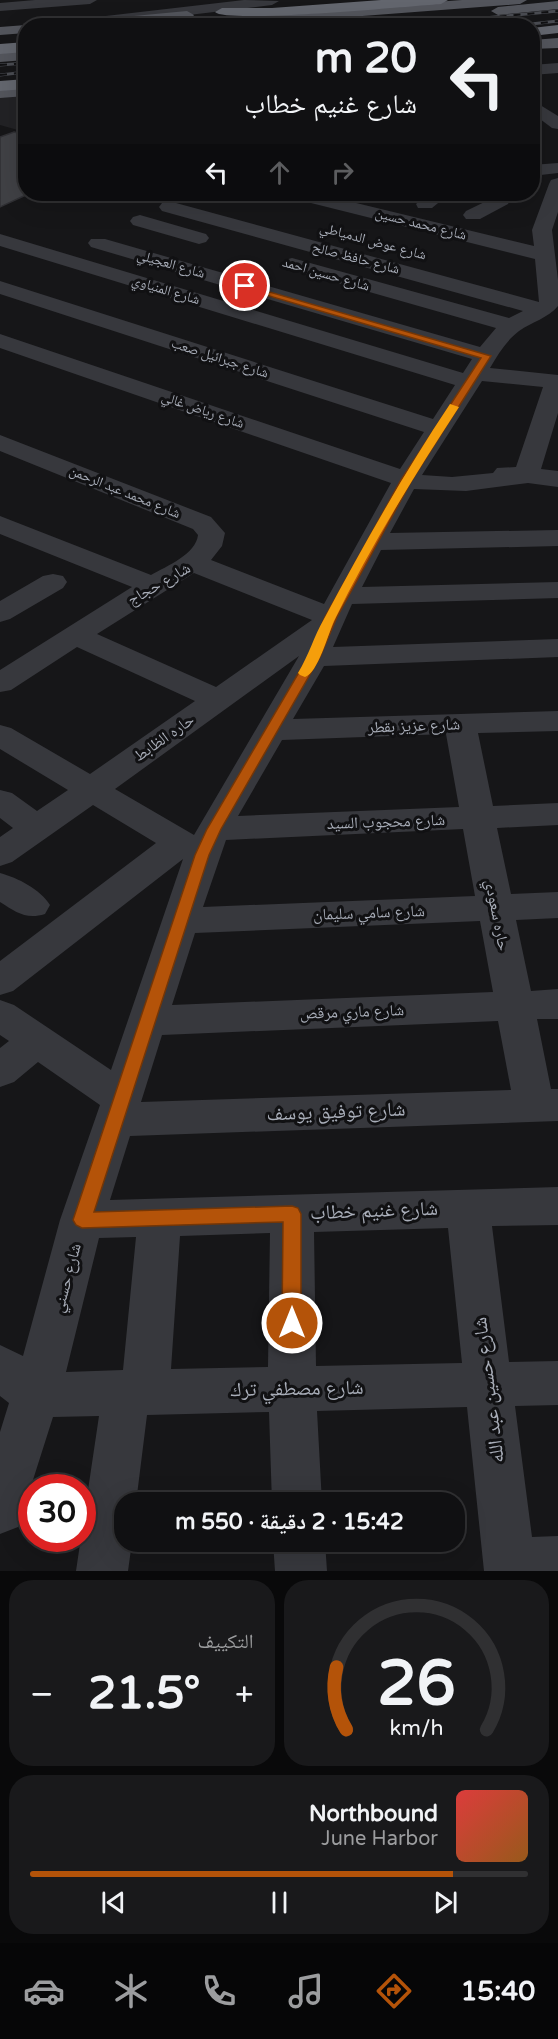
<!DOCTYPE html>
<html lang="ar">
<head>
<meta charset="utf-8">
<style>
	:root { --surface:#101012; --page:#19191b; --text:#f1f3f6; --muted:#9c9d9f; --line:#303032; --accent:#b45309 }
	body { margin:0; font-family:"Varela Round","Noto Naskh Arabic",sans-serif; background:var(--page); color:var(--text); direction:rtl; height:100vh; display:flex; flex-direction:column; font-size:22px; white-space:nowrap }
	* { box-sizing:border-box; margin:0 }
	p { font-size:20px; color:var(--muted) }
	.icon { flex:none; width:33px; height:33px; fill:none; stroke:currentColor; stroke-width:2; stroke-linecap:round; stroke-linejoin:round }
	.map { position:relative; height:1571px; overflow:hidden; direction:ltr }
	.sheet { display:flex; flex-direction:column; gap:9px; padding:9px; background:#09090a; flex:1 }
	.sheet>* { flex:none }
	.guide { position:absolute; left:18px; top:18px; width:522px; height:183px; border-radius:24px; box-shadow:0 6px 24px #0002,0 0 0 2px var(--line); direction:rtl; background:#101012; color:var(--text); overflow:hidden }
	.speed { position:absolute; left:18px; top:1474px; display:flex; gap:12px; font-size:30px; font-weight:700; text-align:center }
	.speed>* { display:grid; place-content:center; width:78px; height:78px; border-radius:50%; background:var(--surface); box-shadow:0 6px 24px #0002,0 0 0 2px var(--line); line-height:1 }
	.speed .limit { border:9px solid #d22; background:#fff; color:#111 }
	.pin { position:absolute; display:grid; place-items:center; width:51px; height:51px; color:#fff; margin:-26px; border:3px solid #fff; border-radius:50%; box-shadow:0 2px 6px #0007 }
	.me { position:absolute; width:66px; margin:-33px; rotate:0deg; stroke-linejoin:round; filter:drop-shadow(0 0 4px #0008) }
	.turn { display:flex; align-items:center; gap:21px; height:126px; padding:0 24px; font-size:27px }
	.turn .icon { width:78px; height:78px; stroke-width:2.5 }
	.turn b { display:block; font-size:42px; line-height:51px }
	.lanes { display:flex; align-items:center; height:57px; padding:0 24px; background:#0003; justify-content:center; gap:30px; direction:ltr }
	.lanes .off { opacity:.35 }
	.big { font-size:45px; font-weight:700; line-height:1.1 }
	.sheet .tile { flex:1; display:flex; flex-direction:column; justify-content:center; gap:9px; min-width:0; padding:0 21px; border-radius:24px; background:var(--page) }
	.sheet .dial { align-items:center; gap:0 }
	.dial svg { height:156px; overflow:visible; fill:none; stroke:var(--line); stroke-width:7; stroke-linecap:round; text-anchor:middle }
	.dial text { fill:var(--text); stroke:none }
	.song { display:flex; align-items:center; gap:18px }
	.cover { width:72px; height:72px; border-radius:9px; background:linear-gradient(135deg,hsl(0 70% 55%),hsl(30 70% 35%)) }
	.played { height:6px; border-radius:3px; background:linear-gradient(90deg,var(--accent) 85%,var(--line) 85%) }
	.keys { display:flex; justify-content:space-around; direction:ltr }
	.heat { display:flex; justify-content:space-between; align-items:center; font-size:33px; direction:ltr }
	.sheet .tiles { flex:1; display:grid; gap:9px; grid-template-columns:1fr 1fr }
	.tile:last-child { grid-column:span 2 }
	.trip { position:absolute; left:114px; top:1492px; width:351px; height:60px; border-radius:24px; background:var(--surface); box-shadow:0 6px 24px #0002,0 0 0 2px var(--line); font-weight:700; line-height:60px; text-align:center; direction:rtl }
	.tabs { display:flex; height:96px; justify-content:space-around; align-items:center; background:#060607; color:var(--muted) }
	.tabs .icon { width:42px; height:42px }
	.tabs .active { color:var(--accent) }
	.tabs b { font-size:27px; color:var(--text) }
	.map>svg:first-child { display:block }
	.built { fill:#222225 }
	.building { fill:#404145; stroke:#303034; stroke-width:1.5 }
	.lines { fill:none; stroke-linecap:round; stroke-linejoin:round }
	.minor { fill:#37383d; fill-rule:evenodd }
	.major { fill:#53555c; fill-rule:evenodd }
	.highway { fill:#63666e; fill-rule:evenodd }
	.rail-casing { stroke:#4a4c52; stroke-width:3 }
	.rail { stroke:#111113; stroke-width:2; stroke-dasharray:7; stroke-linecap:butt }
	.route { fill:#b45309; stroke:#753606; stroke-width:1.5 }
	.slow { fill:#f59e0b }
	.labels { text-anchor:middle; dominant-baseline:central; stroke-width:6; stroke-linejoin:round; paint-order:stroke }
	.far-street-label { font-size:14px; fill:#a8adb8; stroke:#111113 }
	.street-label { font-size:16px; fill:#a8adb8; stroke:#111113 }
	.near-street-label { font-size:20px; fill:#a8adb8; stroke:#111113 }
</style>
</head>
<body>
<div class="map">
<svg width="558" height="1571" viewBox="0 0 558 1571">
	<rect width="100%" height="100%" fill="#161618"/>
	<path class="built" d="M25 89V132L0 125V91Z"/>
	<path class="building" d="M14 132 26 135V195L0 207V137Z"/>
	<g class="lines">
		<path class="minor" d="M35 0H97L90 4 0 11V3Z
			M244 0 279 1 272 5 96 26H47L54 22Z
			M558 63V73L532 75V65Z
			M532 100 558 116V129L552 128 532 113Z
			M558 163V173L532 176V165Z
			M558 178V212L552 230 558 280V306C548 318 532 322 519 331 506 341 498 354 490 368L558 375V413L541 469 558 471V487L528 483 466 491 414 489 390 533 558 530V546L381 550 362 587 558 582V598L352 604 333 647 558 639V657L324 666 293 719 558 711V731L478 733 493 806 558 803V825L497 828 511 894 558 892V918L516 920 531 991 558 989V1019H537L551 1089H558V1121L130 1136 110 1200 558 1187V1225L492 1226 509 1362 558 1361V1405L515 1406 532 1537 558 1536V1571H484L467 1407 317 1411 322 1503H272L269 1412 147 1415 136 1503H124V1542H132L128 1571H76L99 1416 53 1417 18 1527 0 1534V1432L9 1403 0 1396V1345L23 1356 60 1220 100 1105 38 1062 14 1082 0 1087V1048L9 1041 0 1035V1000L14 1005 111 1070 183 859 13 991 0 995V961L156 843 93 805 12 862 0 866V837L13 828 0 818V790L12 793 37 811 68 790 0 749V725L11 728 90 774 195 701 77 647 11 690 0 692V670L132 587 0 534V516L151 575C167 566 196 554 198 535L193 529 0 451V435L211 517 225 533 222 546 211 560 324 604 391 483 0 348V334L400 469 424 432 0 294V281L433 419 455 385 0 246V234L463 373 472 359 91 247 88 243 91 239H105L480 347 496 328 285 268 282 264 285 260 292 258 509 318 523 311 162 211 159 207 162 203H176L539 302 535 259 291 198 289 194H319L534 246 532 230 549 184 551 180ZM482 381 543 387 516 467 497 468 493 473 452 477 422 475ZM194 573 312 620 216 687 97 634ZM299 656 194 835 115 789ZM446 734 459 807 238 816 282 740ZM463 829 475 896 203 907 226 840ZM480 921 493 992 172 1005 195 933ZM498 1021 511 1090 141 1102 162 1035ZM448 1228 462 1363 316 1366 314 1232ZM270 1233 268 1367 171 1369 180 1236ZM136 1237 123 1370 66 1372 99 1238Z
			M428 194H449L432 208H418L416 204Z
			M501 194 508 196 510 200 508 204 480 219H466L463 215 466 211Z
			M140 215 206 234 209 238 206 242 199 244 133 225 130 221 133 217Z
			M53 574 63 576 67 582 63 588 10 619 0 622V601L43 576Z
			M0 873C18 878 40 889 50 905L45 914C26 920 16 912 0 902Z
			M273 1542H325L327 1571H275Z"/>
		<path class="major" d="M462 0H527L520 4 231 26H158L165 22Z
			M558 1V9L498 15 491 11 498 7Z
			M187 11 194 15 192 18 122 26H63L70 22Z
			M26 25 30 26H26V33L0 35V27Z
			M558 38V48L532 49V40Z
			M26 50V60L0 62V52Z
			M26 86V96L0 98V88Z"/>
		<path class="highway" d="M381 0H448L441 4C412 6 226 24 215 12L222 8H272Z
			M558 25V33L532 36V28Z
			M26 42V52L0 54V44Z
			M26 79V89L0 91V81Z"/>
		<defs>
			<path id="rail" d="M402 26 558 11
				M513 26 558 21
				M0 65 26 63
				M0 75 26 72"/>
		</defs>
		<use href="#rail" class="rail-casing"/>
		<use href="#rail" class="rail"/>
	</g>
	<path class="route" d="M242 284 491 356 412 480 337 617 320 657 221 829 209 855 94 1212 292 1206 298 1208 301 1214V1323L299 1330 292 1332 285 1330 282 1323 283 1222 82 1228 76 1225 73 1220 195 855 207 829 308 657 325 617 401 480 481 358 242 288Z"/>
	<path class="slow" d="M450 404 459 407C414 476 370 547 334 621 328 634 318 673 305 677L300 675 298 673C309 655 314 636 324 619 363 546 404 473 450 404Z"/>
	<g class="labels">
		<g class="far-street-label">
			<text transform="translate(421 224) rotate(14)">شارع محمد حسين</text>
			<text transform="translate(373 241) rotate(15)">شارع عوض الدمياطي</text>
			<text transform="translate(356 258) rotate(15)">شارع حافظ صالح</text>
			<text transform="translate(171 264) rotate(16)">شارع العجيلي</text>
			<text transform="translate(326 274) rotate(16)">شارع حسين احمد</text>
			<text transform="translate(166 290) rotate(17)">شارع المنياوي</text>
			<text transform="translate(220 358) rotate(18)">شارع جبرائيل صعب</text>
			<text transform="translate(203 410) rotate(19)">شارع رياض غالي</text>
			<text transform="translate(125 492) rotate(22)">شارع محمد عبد الرحمن</text>
		</g>
		<g class="street-label">
			<text transform="translate(159 584) rotate(-30)">شارع حجاج</text>
			<text transform="translate(414 726) rotate(-2)">شارع عزيز بقطر</text>
			<text transform="translate(164 738) rotate(-35)">حاره الظابط</text>
			<text transform="translate(386 822) rotate(-2)">شارع محجوب السيد</text>
			<text transform="translate(369 913) rotate(-2)">شارع سامي سليمان</text>
			<text transform="translate(497 915) rotate(79)">حاره سعودي</text>
			<text transform="translate(352 1012) rotate(-2)">شارع ماري مرقص</text>
			<text transform="translate(67 1278) rotate(-75)">شارع حسني</text>
		</g>
		<g class="near-street-label">
			<text transform="translate(336 1112) rotate(-2)">شارع توفيق يوسف</text>
			<text transform="translate(374 1211) rotate(-2)">شارع غنيم خطاب</text>
			<text transform="translate(297 1389) rotate(-1)">شارع مصطفي ترك</text>
			<text transform="translate(489 1390) rotate(-97)">شارع حسين عبد الله</text>
		</g>
	</g>
</svg>
<div class="speed"><div class="limit">30</div></div>
<div class="pin" style="left:245px;top:286px;background:#d93025"><svg class="icon" aria-label="arrive" viewBox="0 0 24 24"><path d="M6 21V4h12l-3 4 3 4H6"/></svg></div>
<svg class="me" style="left:292px;top:1323px" viewBox="-20 -20 40 40"><circle r="17" fill="#b45309" stroke="#fff" stroke-width="3"/><path d="M0-11L8 9 0 5-8 9z" fill="#fff"/></svg>
<div class="trip">15:42 · 2 دقيقة · 550 m</div>
<div class="guide">
<div class="turn"><svg class="icon" aria-label="left" viewBox="0 0 24 24"><path d="M17 20v-9H6M10 6l-5 5 5 5"/></svg><div><b>20 m</b>شارع غنيم خطاب</div></div>
<div class="lanes"><svg class="icon" aria-label="left" viewBox="0 0 24 24"><path d="M17 20v-9H6M10 6l-5 5 5 5"/></svg><svg class="icon off" aria-label="ahead" viewBox="0 0 24 24"><path d="M12 20V5M6 11l6-6 6 6"/></svg><svg class="icon off" aria-label="right" viewBox="0 0 24 24"><path d="M7 20v-9h11M14 6l5 5-5 5"/></svg></div>
</div>
</div>
<section class="sheet">
<div class="tiles">
<div class="tile dial"><svg viewBox="0 0 100 80">
<path d="M14 69A42 42 0 1 1 86 69"/>
<path d="M14 69A42 42 0 0 1 9 37" stroke="#b45309"/>
<text x="50" y="56" font-size="32" font-weight="700">26</text>
<text x="50" y="72" font-size="11">km/h</text>
</svg></div>
<div class="tile"><p>التكييف</p>
<div class="heat"><a>−</a><b class="big">21.5°</b><a>+</a></div>
</div>
<div class="tile">
<div class="song"><i class="cover"></i><div><b>Northbound</b><p>June Harbor</p></div></div>
<div class="played"></div>
<div class="keys"><svg class="icon" aria-label="previous" viewBox="0 0 24 24"><path d="M18 5L8 12l10 7zM5 5v14"/></svg><svg class="icon" aria-label="pause" viewBox="0 0 24 24"><path d="M8 5v14M16 5v14"/></svg><svg class="icon" aria-label="next" viewBox="0 0 24 24"><path d="M6 5l10 7-10 7zM19 5v14"/></svg></div>
</div>
</div>
</section>
<nav class="tabs">
<b>15:40</b>
<svg class="icon active" aria-label="directions" viewBox="0 0 24 24"><path d="M12 3l9 9-9 9-9-9zM9 14v-3h6M13 9l2 2-2 2"/></svg>
<svg class="icon" aria-label="music" viewBox="0 0 24 24"><path d="M9 18V5l10-2v13"/><circle cx="6" cy="18" r="3"/><circle cx="16" cy="16" r="3"/></svg>
<svg class="icon" aria-label="phone" viewBox="0 0 24 24"><path d="M5 4h4l2 5-3 2q2 4 5 5l2-3 5 2v4C11 20 4 13 5 4z"/></svg>
<svg class="icon" aria-label="climate" viewBox="0 0 24 24"><path d="M12 3v18M4 7l16 10M4 17L20 7"/></svg>
<svg class="icon" aria-label="car" viewBox="0 0 24 24"><path d="M5 17H2v-5l4-1 3-4h7l3 4 3 1v5h-3M9 17h6M6 11h13"/><circle cx="7" cy="17" r="2"/><circle cx="17" cy="17" r="2"/></svg>
</nav>
</body>
</html>
